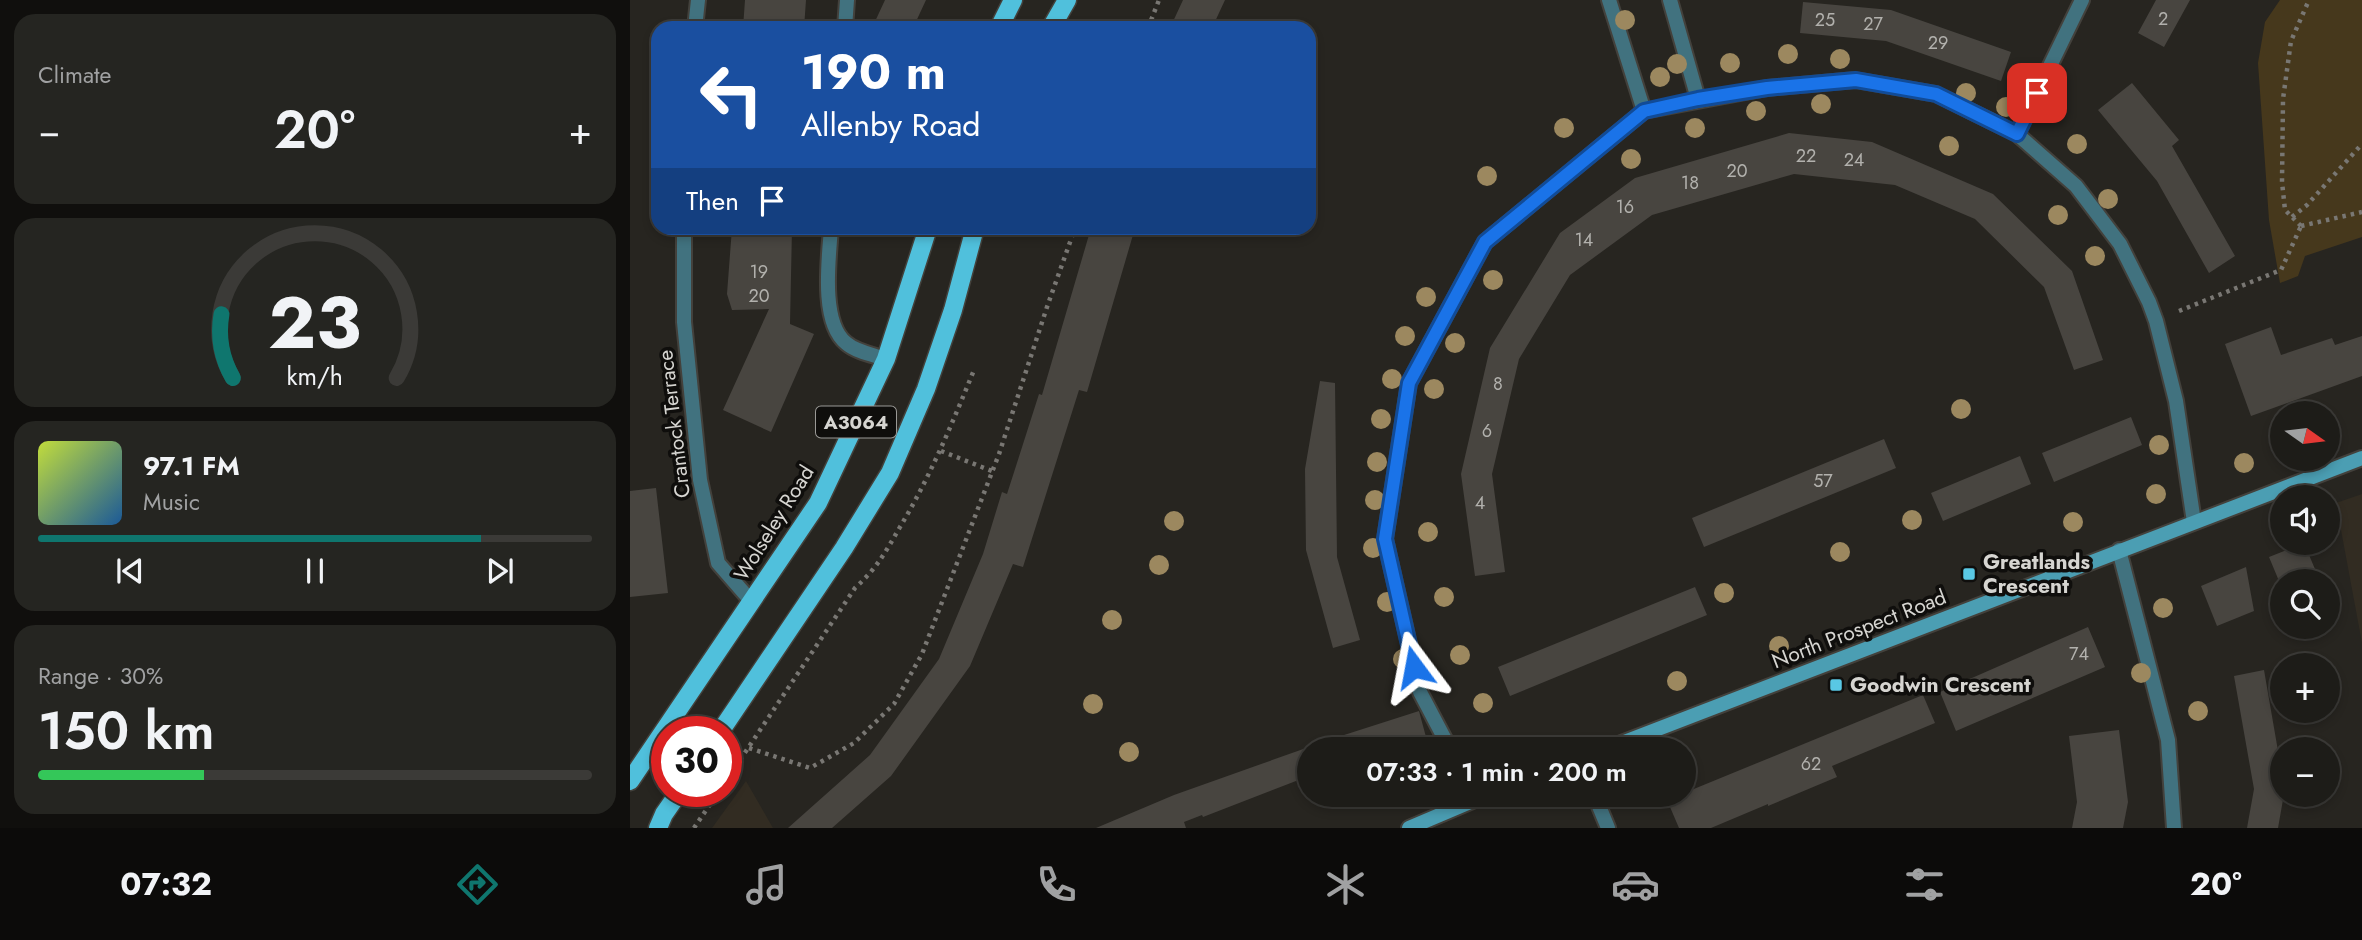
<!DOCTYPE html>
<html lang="en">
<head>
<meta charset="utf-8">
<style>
	:root { --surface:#1d1c18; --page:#252521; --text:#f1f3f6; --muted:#a0a1a2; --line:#3b3a37; --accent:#0f766e }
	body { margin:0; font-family:Jost,sans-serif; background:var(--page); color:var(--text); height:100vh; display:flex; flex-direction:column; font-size:26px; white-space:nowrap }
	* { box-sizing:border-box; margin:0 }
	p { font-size:23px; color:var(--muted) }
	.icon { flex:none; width:38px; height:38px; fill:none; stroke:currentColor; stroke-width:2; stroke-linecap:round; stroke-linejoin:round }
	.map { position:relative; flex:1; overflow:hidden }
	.sheet { display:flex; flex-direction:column; gap:14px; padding:14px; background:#100f0d; width:630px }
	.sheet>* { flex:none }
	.banner { position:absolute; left:21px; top:21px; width:665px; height:214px; border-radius:21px; box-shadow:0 4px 10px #0003,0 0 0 2px var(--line); background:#1a4fa0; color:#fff; overflow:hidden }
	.needle { width:46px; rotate:104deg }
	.tools { position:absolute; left:1640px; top:401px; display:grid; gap:14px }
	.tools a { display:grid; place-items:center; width:70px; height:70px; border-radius:50%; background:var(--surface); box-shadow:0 4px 10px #0003,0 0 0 2px var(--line); font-size:35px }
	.speed { position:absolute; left:21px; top:716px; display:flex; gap:14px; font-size:35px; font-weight:700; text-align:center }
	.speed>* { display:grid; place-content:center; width:91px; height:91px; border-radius:50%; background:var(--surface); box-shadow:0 4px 10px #0003,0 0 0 2px var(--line); line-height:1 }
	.speed .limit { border:10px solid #d22; background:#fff; color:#111 }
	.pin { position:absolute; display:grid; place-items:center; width:60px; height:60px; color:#fff; margin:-30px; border-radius:14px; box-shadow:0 4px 10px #0006 }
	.me { position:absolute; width:77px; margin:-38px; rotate:347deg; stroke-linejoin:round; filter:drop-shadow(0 0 5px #0008) }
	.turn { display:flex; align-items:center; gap:24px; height:147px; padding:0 35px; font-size:32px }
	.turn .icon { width:91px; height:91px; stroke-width:2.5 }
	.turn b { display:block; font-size:49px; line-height:60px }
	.then { display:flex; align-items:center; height:66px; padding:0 35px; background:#0003; gap:14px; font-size:26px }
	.big { font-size:52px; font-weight:600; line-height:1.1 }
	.sheet .card { flex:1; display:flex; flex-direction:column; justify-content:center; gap:10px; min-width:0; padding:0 24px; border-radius:21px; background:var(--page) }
	.sheet .dial { align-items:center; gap:0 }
	.dial svg { height:182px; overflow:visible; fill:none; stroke:var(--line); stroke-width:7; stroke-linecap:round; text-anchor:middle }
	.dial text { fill:var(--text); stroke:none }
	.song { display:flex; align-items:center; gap:21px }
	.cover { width:84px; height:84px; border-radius:10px; background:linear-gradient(135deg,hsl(70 70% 55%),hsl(210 70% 35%)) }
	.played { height:7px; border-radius:4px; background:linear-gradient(90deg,var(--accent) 80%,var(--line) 80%) }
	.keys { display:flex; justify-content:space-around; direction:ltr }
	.heat { display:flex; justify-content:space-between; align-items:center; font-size:38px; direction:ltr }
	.charge { height:10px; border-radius:5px; background:linear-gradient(90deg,#34c759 30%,var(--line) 0) }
	.trip { position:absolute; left:667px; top:737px; width:399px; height:70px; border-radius:35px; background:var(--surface); box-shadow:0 4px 10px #0003,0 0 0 2px var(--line); font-weight:600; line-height:70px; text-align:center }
	.dock { display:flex; height:112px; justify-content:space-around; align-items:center; background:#0c0b0a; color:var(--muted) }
	.dock .icon { width:49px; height:49px }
	.dock .active { color:var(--accent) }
	.dock b { font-size:32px; color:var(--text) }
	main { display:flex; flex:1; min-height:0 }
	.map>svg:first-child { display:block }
	.built { fill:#322c22 }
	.green { fill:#46381c }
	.building { fill:#484540 }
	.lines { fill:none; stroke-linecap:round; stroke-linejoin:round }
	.lane-casing { stroke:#43413c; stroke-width:18 }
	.street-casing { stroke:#43413c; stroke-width:18 }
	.secondary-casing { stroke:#43413c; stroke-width:18 }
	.primary-casing { stroke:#43413c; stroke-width:21 }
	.path { stroke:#797773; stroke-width:4.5; stroke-dasharray:3.5 5; stroke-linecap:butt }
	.lane { stroke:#41727f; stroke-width:14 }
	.street { stroke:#41727f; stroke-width:14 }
	.secondary { stroke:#4b9eb3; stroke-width:14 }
	.primary { stroke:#50c0dc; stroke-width:18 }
	.tree { fill:#9c885f }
	.route-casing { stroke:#114b97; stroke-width:18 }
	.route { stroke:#1a73e8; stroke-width:12 }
	.poi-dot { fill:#59c8e4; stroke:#0f0e0c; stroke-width:2.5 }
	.labels { text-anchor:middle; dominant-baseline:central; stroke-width:7; stroke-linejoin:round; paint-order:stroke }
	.number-label { font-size:18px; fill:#b2b1ad }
	.shield { fill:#0f0e0c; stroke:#9a9996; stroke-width:2 }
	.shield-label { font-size:19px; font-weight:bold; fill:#d6d5d1 }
	.street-label { font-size:21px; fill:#d6d5d1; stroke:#0f0e0c }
	.poi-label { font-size:21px; font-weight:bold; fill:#d6d5d1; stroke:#0f0e0c; text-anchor:start }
</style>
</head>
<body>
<main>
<section class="sheet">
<div class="card"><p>Climate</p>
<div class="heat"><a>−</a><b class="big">20°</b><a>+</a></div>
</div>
<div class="card dial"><svg viewBox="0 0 100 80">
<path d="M14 69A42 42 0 1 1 86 69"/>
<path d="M14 69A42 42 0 0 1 9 41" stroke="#0f766e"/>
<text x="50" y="56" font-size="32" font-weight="700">23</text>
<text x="50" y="72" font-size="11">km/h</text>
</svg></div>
<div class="card">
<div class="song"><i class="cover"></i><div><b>97.1 FM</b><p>Music</p></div></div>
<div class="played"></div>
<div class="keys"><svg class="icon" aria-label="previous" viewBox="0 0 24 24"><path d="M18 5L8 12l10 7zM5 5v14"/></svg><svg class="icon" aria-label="pause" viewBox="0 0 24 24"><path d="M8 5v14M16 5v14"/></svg><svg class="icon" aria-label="next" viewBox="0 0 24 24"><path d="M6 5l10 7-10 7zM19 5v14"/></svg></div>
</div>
<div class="card"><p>Range · 30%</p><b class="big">150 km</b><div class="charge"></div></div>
</section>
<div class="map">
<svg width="1732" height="828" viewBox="0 0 1732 828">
	<rect width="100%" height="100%" fill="#272520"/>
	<path class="built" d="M1732 494V643L1706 503Z
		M116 781 143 828H82Z"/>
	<path class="green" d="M1650 0H1732V237L1675 256 1668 276 1650 283 1639 220 1628 63 1635 22Z"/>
	<path class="building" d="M115 0H176L174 28H113Z
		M255 0H296L283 28H242Z
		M553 0H595L582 28H540Z
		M1526 0H1560L1534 47 1508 33Z
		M1173 2 1261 10 1381 52 1371 81 1256 41 1170 33Z
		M1502 83 1549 140 1542 146 1605 256 1579 273 1527 181 1468 110Z
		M1159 133 1242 142 1363 194 1442 271 1473 360 1444 370 1414 287 1345 219 1265 185 1164 174 1022 215 940 275 889 359 862 474 875 572 845 576 831 474 860 348 930 233 1005 178Z
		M102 228H162L160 324 184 334 141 432 93 410 139 309 102 310 97 294Z
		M461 228H505L457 392 449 390 393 567 383 564 340 666 261 776 202 828H158L240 755 309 659 353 554 372 492 377 494 409 394 412 395Z
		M1641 327 1651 355 1702 338 1705 345 1732 336V376L1621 416 1595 344Z
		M690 381 705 383 707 557 730 640 703 648 676 550 675 469Z
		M1501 417 1512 445 1424 482 1412 453Z
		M1254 439 1266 468 1074 547 1062 518Z
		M1390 456 1401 484 1313 521 1301 493Z
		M26 488 38 593 0 597V491Z
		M1674 543 1690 581H1649L1639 557Z
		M1616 567 1624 611 1587 626 1571 586Z
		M1065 587 1077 615 880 696 868 667Z
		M1458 627 1475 667 1326 731 1310 692Z
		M1634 670 1652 774V794H1654L1648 828H1617L1624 789 1604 676Z
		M1293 695 1305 723 1202 766 1207 777 1138 806V804L1081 828H1049L1037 800Z
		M789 711 796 737 772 744 773 749H687L686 744Z
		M1489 730 1498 802 1493 828H1442L1447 802 1439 736Z
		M679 747V776L573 817 572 815 554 822 556 828H466L544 795Z"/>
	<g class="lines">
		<defs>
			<path id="lane" d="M215 28 217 0
				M201 228C199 257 190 322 216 343 226 352 244 355 256 359"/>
			<path id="street" d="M979 0 1014 111
				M1040 0 1068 99
				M65 28 68 0
				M1387 134 1452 0
				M54 228V322L70 480 88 563 121 601
				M1489 550 1538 740 1544 828
				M820 749 790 692 755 539 779 383 855 242 1014 111 1137 88 1225 80 1306 94 1387 134 1446 186 1490 244 1519 302 1526 321 1546 401 1564 522
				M964 794 978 828"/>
			<path id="secondary" d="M976 749 1732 458
				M779 828 859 794"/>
			<path id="primary" d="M369 28 383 0
				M421 28 437 0
				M90 732 214 548 260 473 296 389 323 310 345 228
				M0 781 188 503 256 359 298 228
				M28 828 34 814 50 791"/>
		</defs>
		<use href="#lane" class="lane-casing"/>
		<use href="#street" class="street-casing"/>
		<use href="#secondary" class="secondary-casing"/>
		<use href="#primary" class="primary-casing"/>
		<path class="path" d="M518 28 529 0
			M1662 217 1677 205 1732 144
			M1671 226 1655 210 1652 182 1653 99 1661 41 1679 0
			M1671 226 1732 212
			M1549 311 1651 270 1671 226
			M311 451 362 471
			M119 748 180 768 224 743 264 704 292 654 369 454 417 307 445 228
			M96 781 225 588C247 568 255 553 270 527 300 477 322 424 344 370
			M64 828 89 791"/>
		<use href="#lane" class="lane"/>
		<use href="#street" class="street"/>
		<use href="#secondary" class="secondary"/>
		<use href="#primary" class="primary"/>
	</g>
	<g class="tree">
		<circle cx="995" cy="20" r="10"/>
		<circle cx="1158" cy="54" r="10"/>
		<circle cx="1210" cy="59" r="10"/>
		<circle cx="1100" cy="63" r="10"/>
		<circle cx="1047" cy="64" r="10"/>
		<circle cx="1030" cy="77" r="10"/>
		<circle cx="1336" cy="93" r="10"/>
		<circle cx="1426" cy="96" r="10"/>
		<circle cx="1191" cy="104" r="10"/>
		<circle cx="1376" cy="107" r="10"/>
		<circle cx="1126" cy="111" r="10"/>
		<circle cx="934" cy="128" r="10"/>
		<circle cx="1065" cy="128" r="10"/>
		<circle cx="1447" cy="144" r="10"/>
		<circle cx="1319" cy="146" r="10"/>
		<circle cx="1001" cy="159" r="10"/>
		<circle cx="857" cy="176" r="10"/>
		<circle cx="1478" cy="199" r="10"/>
		<circle cx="1428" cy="215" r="10"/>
		<circle cx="1465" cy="256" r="10"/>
		<circle cx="863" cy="280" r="10"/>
		<circle cx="796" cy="297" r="10"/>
		<circle cx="775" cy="336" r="10"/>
		<circle cx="825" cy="343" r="10"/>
		<circle cx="762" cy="379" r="10"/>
		<circle cx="804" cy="389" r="10"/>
		<circle cx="1331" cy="409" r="10"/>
		<circle cx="751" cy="419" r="10"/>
		<circle cx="1529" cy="445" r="10"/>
		<circle cx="747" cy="462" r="10"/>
		<circle cx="1614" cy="463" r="10"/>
		<circle cx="1526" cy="494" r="10"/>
		<circle cx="745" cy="500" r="10"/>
		<circle cx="1282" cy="520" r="10"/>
		<circle cx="544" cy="521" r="10"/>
		<circle cx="1443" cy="522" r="10"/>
		<circle cx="798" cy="532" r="10"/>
		<circle cx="743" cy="548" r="10"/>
		<circle cx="1210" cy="552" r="10"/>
		<circle cx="529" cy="565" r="10"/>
		<circle cx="1094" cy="593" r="10"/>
		<circle cx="814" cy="597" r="10"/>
		<circle cx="757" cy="602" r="10"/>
		<circle cx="1533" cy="608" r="10"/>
		<circle cx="482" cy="620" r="10"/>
		<circle cx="1149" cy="646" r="10"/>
		<circle cx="830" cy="655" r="10"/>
		<circle cx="773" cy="659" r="10"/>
		<circle cx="1511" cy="673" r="10"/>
		<circle cx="1047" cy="681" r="10"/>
		<circle cx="853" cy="703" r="10"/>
		<circle cx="463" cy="704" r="10"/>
		<circle cx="1568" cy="711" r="10"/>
		<circle cx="499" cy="752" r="10"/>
	</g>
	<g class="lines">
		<defs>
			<path id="route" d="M784 667 755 539 779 383 855 242 1014 111 1068 99 1137 88 1226 80 1306 94 1387 134 1407 93"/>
		</defs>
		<use href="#route" class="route-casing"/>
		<use href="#route" class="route"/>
	</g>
	<g class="poi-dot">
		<rect x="1332" y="567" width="14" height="14" rx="3.5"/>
		<rect x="1199" y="678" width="14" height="14" rx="3.5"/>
	</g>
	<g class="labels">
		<g class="number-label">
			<text x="1533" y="19">2</text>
			<text x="1195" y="20">25</text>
			<text x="1243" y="24">27</text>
			<text x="1308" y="43">29</text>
			<text x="1176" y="156">22</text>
			<text x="1224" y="160">24</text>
			<text x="1107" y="171">20</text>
			<text x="1060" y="183">18</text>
			<text x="995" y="207">16</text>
			<text x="954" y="240">14</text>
			<text x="129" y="272">19</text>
			<text x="129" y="296">20</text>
			<text x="868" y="384">8</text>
			<text x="857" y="431">6</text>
			<text x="1193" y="481">57</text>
			<text x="850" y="503">4</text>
			<text x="1449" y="654">74</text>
			<text x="1181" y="764">62</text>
		</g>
		<rect class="shield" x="186" y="406.5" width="80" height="31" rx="5"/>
		<g class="shield-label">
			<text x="226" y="422">A3064</text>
		</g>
		<g class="street-label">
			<text transform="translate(44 424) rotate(-97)">Crantock Terrace</text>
			<text transform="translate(144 523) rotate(-58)">Wolseley Road</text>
			<text transform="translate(1229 629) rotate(-21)">North Prospect Road</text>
		</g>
		<g class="poi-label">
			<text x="1353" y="562">Greatlands<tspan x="1353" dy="24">Crescent</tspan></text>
			<text x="1220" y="685">Goodwin Crescent</text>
		</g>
	</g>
</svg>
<div class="tools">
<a><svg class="needle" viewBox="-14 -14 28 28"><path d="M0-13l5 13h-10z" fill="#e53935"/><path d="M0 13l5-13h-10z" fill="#a0a1a2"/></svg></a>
<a><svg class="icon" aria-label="sound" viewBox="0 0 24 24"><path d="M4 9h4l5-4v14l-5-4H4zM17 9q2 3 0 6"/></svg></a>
<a><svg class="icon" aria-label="search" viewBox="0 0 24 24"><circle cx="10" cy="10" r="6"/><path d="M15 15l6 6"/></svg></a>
<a>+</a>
<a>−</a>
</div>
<div class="speed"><div class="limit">30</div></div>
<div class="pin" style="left:1407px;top:93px;background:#d93025"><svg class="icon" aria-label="arrive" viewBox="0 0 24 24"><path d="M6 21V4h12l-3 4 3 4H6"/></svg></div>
<svg class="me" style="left:784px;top:667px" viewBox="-20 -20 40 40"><path d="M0-17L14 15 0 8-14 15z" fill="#1a73e8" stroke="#fff" stroke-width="4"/></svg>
<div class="trip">07:33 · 1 min · 200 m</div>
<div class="banner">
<div class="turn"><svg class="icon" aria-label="left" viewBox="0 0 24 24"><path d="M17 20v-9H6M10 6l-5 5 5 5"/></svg><div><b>190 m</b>Allenby Road</div></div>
<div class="then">Then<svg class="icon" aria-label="arrive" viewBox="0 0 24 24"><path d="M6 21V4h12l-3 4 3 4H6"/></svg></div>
</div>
</div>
</main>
<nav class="dock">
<b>07:32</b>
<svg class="icon active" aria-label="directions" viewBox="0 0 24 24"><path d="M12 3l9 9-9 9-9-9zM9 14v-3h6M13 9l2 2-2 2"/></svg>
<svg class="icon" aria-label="music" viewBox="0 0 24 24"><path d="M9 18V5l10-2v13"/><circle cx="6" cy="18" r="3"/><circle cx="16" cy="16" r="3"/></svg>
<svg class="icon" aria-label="phone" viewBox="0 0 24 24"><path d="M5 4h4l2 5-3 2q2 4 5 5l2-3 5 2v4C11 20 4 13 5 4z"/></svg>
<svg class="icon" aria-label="climate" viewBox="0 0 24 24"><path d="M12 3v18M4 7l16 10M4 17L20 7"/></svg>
<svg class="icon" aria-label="car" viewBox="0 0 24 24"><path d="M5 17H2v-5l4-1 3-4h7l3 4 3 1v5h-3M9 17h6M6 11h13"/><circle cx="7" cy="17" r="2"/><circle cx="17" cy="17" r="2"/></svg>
<svg class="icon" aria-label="filters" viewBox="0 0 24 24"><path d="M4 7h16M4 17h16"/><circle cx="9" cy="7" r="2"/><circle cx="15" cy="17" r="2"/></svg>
<b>20°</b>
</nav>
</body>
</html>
